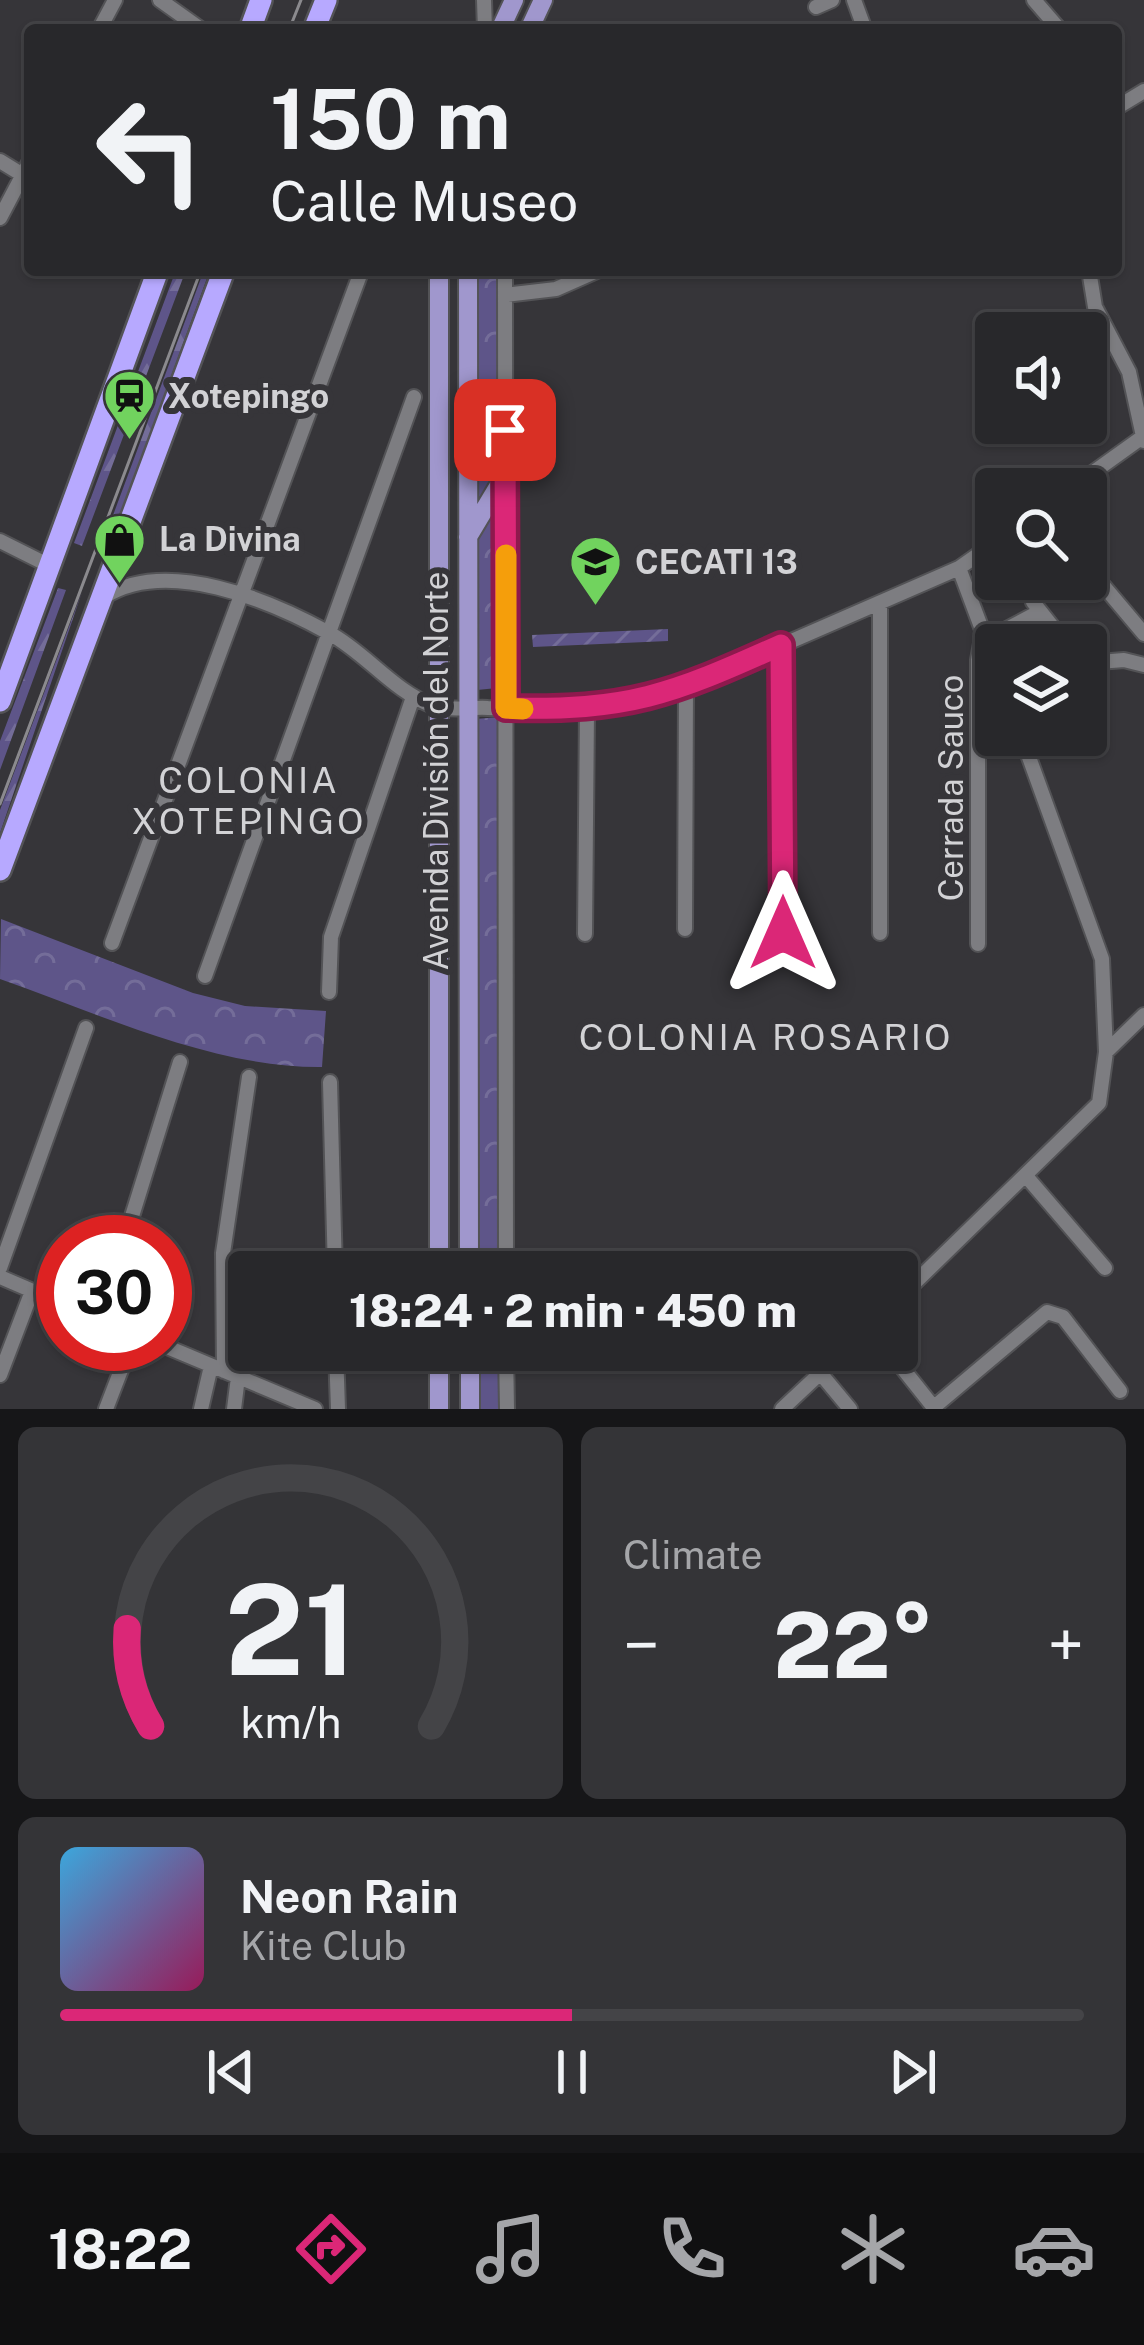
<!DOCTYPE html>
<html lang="en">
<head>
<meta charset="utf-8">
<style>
	:root { --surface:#28282b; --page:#343437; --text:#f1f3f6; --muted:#a5a6a9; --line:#444447; --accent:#db2777 }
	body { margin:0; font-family:"Public Sans",sans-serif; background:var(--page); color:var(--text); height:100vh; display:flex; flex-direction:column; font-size:45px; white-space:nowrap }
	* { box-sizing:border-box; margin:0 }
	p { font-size:39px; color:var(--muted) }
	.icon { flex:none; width:66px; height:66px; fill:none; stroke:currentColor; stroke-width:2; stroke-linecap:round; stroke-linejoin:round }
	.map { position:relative; height:1409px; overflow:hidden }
	.side { display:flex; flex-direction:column; gap:18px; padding:18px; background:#161618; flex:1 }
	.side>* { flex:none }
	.guide { position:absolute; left:24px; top:24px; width:1098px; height:252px; border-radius:12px; box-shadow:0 3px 9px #0004,0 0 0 3px var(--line); background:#28282b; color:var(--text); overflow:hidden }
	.tools { position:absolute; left:975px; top:312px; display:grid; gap:24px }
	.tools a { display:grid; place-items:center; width:132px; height:132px; border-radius:12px; background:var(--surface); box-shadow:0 3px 9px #0004,0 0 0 3px var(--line); font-size:60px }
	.speed { position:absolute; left:36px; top:1215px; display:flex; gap:24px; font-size:60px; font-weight:700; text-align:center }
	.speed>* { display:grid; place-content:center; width:156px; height:156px; border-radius:50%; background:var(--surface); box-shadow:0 3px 9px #0004,0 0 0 3px var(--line); line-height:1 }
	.speed .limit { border:18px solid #d22; background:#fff; color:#111 }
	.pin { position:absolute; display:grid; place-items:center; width:102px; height:102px; color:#fff; margin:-51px; border-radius:24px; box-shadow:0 6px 18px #0006 }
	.me { position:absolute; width:132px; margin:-66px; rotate:0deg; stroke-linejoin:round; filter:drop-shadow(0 0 9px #0008) }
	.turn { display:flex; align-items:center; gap:42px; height:252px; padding:0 48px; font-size:54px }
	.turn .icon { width:156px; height:156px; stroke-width:2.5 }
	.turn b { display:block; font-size:84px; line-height:102px }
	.big { font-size:90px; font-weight:800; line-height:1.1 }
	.side .tile { flex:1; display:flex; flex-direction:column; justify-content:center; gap:18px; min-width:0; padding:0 42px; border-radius:18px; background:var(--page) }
	.side .dial { align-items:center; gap:0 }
	.dial svg { height:312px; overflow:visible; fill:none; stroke:var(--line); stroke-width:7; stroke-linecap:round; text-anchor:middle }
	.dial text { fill:var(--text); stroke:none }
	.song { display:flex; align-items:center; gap:36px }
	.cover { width:144px; height:144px; border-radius:18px; background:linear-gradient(135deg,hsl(200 70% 55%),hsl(330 70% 35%)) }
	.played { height:12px; border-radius:6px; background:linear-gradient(90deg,var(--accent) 50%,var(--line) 50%) }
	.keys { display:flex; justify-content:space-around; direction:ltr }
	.heat { display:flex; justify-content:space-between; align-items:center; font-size:66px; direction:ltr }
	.side .tiles { flex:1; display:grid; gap:18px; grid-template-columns:1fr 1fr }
	.tile:last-child { grid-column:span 2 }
	.trip { position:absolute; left:228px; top:1251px; width:690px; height:120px; border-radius:12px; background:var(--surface); box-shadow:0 3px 9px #0004,0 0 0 3px var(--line); font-weight:800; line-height:120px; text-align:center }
	.menu { display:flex; height:192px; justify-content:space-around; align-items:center; background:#101011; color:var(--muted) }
	.menu .icon { width:84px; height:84px }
	.menu .on { color:var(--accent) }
	.menu b { font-size:54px; color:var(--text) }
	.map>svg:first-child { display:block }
	.forest { fill:url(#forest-firs) }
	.park { fill:url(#park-crowns) }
	.garden { fill:url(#garden-furrows) }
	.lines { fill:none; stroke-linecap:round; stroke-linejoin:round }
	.minor-casing { stroke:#535356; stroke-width:18 }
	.major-casing { stroke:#535356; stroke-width:22 }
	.highway-casing { stroke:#535356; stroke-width:26 }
	.minor { stroke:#7d7d81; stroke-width:14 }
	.major { stroke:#a097cd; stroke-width:18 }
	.highway { stroke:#b7a9ff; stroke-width:21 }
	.tram { stroke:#8b8a8e; stroke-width:3 }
	.route-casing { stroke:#8e194d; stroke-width:30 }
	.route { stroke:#db2777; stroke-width:21 }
	.slow { stroke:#f59e0b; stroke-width:21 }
	.labels { text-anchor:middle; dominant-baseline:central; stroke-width:12; stroke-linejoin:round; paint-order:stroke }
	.poi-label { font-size:33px; font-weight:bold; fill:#d2d2d5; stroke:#363539; text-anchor:start }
	.street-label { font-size:33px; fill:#d2d2d5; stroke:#363539 }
	.neighbourhood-label { font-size:36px; letter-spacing:3px; fill:#d2d2d5; stroke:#363539 }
</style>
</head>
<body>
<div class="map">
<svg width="1144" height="1409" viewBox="0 0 1144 1409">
	<defs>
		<pattern id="forest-firs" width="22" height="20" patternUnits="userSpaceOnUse" patternTransform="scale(3)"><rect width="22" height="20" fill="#5e5589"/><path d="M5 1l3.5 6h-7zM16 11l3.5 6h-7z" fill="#746d99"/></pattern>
		<pattern id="park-crowns" width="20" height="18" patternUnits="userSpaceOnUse" patternTransform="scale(3)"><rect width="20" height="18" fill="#5e5589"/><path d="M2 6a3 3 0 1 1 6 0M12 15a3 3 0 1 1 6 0" fill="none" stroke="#746d99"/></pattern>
		<pattern id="garden-furrows" width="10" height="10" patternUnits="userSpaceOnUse" patternTransform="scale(3)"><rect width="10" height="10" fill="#5e5589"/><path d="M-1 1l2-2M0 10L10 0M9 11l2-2" fill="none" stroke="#746d99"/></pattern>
	</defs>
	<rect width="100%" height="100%" fill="#363539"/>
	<path class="forest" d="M176 270H186L82 546 74 543Z
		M204 270H210L108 548 102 545Z
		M58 588 66 590 0 770V741Z
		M82 592 0 833V810Z"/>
	<path class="park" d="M478 270H498L497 688 477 690Z
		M500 717 499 1272H479L475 719Z
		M1 919 193 993 245 1006 326 1011 322 1067C214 1068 102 1015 0 979Z
		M480 1350H499V1409H480Z"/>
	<path class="garden" d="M668 629V641L533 647 532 635Z"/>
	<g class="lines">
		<defs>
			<path id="minor" d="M160 0 202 30
				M484 0 485 30
				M854 0 865 30
				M1034 0 1060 30
				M816 7 832 0
				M99 30 115 0
				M1116 108 1144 91
				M0 161 26 177
				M0 218 30 161
				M505 270 506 1272
				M1089 270 1095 307 1129 372 1144 441
				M505 295 556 289 599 270
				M1070 489 1144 436
				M0 541 50 566
				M1086 565 1144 634
				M959 568 996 667
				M1039 579 1033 602 1067 645
				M104 597C167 557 269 600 329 633 366 653 393 691 433 706 449 711 471 707 488 708 558 709 619 711 686 687L959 568 996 542
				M880 603V933
				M986 640 1039 612
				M781 645 783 933
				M1086 663 1124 660 1144 665
				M685 929 686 687
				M585 934 587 710
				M112 943 361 272
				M978 944V660L983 632
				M205 976 414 397
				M329 992 331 937 413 697
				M1106 1052 1144 1015
				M330 1082 335 1272
				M1026 1176 1105 1268
				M124 1242 180 1062
				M0 1268 86 1028
				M0 1277 63 1304
				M897 1300 1099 1103 1106 1052 1102 959 1021 735
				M160 1344 315 1409
				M336 1350 338 1409
				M506 1350 507 1409
				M888 1350 935 1409
				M224 1371 223 1253 249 1077
				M821 1374 850 1409
				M0 1375 32 1291
				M934 1407 1047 1312 1063 1317 1120 1391
				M106 1409 131 1344
				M201 1409 211 1366
				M234 1409 238 1377
				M782 1409 845 1350"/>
			<path id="major" d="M500 30 514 0
				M529 30 543 0
				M439 270V1272
				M468 270 469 1272
				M468 537 505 475
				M470 1350V1409
				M439 1409V1350"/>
			<path id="highway" d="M250 30 261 0
				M314 30 326 0
				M0 701 158 270
				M0 870 224 270"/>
		</defs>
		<use href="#minor" class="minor-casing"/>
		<use href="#major" class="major-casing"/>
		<use href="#highway" class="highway-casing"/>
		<use href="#minor" class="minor"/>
		<use href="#major" class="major"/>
		<use href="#highway" class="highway"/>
		<path class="tram" d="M289 30 301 0
			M0 804 201 270"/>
	</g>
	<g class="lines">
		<defs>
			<path id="route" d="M505 430 506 708C629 711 670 695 781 645L783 933"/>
		</defs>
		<use href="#route" class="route-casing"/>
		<use href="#route" class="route"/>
		<path class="slow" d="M506 555V708L523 709"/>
	</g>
	<defs>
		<symbol id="station-pin" viewBox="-11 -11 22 30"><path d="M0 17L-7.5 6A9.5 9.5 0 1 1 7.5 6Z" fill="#71d35e" stroke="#363539"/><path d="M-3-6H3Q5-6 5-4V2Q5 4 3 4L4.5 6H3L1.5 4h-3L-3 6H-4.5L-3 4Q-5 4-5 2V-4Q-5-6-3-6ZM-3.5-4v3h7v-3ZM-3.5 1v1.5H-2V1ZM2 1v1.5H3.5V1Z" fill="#111"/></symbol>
		<symbol id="shop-pin" viewBox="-11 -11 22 30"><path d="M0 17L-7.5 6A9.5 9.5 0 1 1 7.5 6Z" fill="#71d35e" stroke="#363539"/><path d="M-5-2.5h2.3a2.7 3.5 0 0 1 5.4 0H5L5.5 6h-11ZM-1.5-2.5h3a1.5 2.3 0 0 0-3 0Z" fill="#111"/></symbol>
		<symbol id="university-pin" viewBox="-11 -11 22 30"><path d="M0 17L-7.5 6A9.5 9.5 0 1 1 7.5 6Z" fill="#71d35e" stroke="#363539"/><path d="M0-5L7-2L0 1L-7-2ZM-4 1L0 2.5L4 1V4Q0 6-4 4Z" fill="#111"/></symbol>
	</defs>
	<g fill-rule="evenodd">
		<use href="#station-pin" x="100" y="366" width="59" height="81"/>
		<use href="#shop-pin" x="90" y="510" width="59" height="81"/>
		<use href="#university-pin" x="566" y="532" width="59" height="81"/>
	</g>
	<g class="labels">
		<g class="poi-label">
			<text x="168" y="396">Xotepingo</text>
			<text x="159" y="539">La Divina</text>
			<text x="635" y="562">CECATI 13</text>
		</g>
		<g class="street-label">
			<text transform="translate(436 771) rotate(-90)">Avenida División del Norte</text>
			<text transform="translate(951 788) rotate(-90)">Cerrada Sauco</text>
		</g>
		<g class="neighbourhood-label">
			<text x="249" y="780">COLONIA<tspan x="249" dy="41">XOTEPINGO</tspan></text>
			<text x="766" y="1037">COLONIA ROSARIO</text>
		</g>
	</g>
</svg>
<div class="tools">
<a><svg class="icon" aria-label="sound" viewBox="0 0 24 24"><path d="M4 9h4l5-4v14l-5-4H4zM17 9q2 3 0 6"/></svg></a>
<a><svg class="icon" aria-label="search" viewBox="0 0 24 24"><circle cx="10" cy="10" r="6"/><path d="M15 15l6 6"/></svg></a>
<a><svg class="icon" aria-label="layers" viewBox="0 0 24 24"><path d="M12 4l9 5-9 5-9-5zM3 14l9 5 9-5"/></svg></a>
</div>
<div class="speed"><div class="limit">30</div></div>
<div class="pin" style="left:505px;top:430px;background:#d93025"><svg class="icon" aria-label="arrive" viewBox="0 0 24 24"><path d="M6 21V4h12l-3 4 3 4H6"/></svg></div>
<svg class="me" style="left:783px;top:933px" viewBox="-20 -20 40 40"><path d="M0-17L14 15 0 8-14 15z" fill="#db2777" stroke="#fff" stroke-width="4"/></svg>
<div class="trip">18:24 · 2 min · 450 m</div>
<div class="guide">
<div class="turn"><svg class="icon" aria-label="left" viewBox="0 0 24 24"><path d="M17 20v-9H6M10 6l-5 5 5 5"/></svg><div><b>150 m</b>Calle Museo</div></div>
</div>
</div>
<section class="side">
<div class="tiles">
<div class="tile dial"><svg viewBox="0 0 100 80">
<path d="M14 69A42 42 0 1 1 86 69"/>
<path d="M14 69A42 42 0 0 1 8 44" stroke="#db2777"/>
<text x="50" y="56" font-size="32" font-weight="700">21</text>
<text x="50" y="72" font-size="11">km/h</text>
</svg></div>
<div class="tile"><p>Climate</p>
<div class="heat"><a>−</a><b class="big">22°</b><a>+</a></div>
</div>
<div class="tile">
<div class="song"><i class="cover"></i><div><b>Neon Rain</b><p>Kite Club</p></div></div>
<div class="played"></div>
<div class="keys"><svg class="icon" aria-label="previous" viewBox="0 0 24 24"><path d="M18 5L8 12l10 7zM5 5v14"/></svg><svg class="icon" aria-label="pause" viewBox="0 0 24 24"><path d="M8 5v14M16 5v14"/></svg><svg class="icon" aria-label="next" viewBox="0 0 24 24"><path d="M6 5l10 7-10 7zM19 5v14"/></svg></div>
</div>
</div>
</section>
<nav class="menu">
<b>18:22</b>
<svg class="icon on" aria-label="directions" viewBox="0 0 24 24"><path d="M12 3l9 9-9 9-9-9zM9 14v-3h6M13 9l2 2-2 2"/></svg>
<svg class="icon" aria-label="music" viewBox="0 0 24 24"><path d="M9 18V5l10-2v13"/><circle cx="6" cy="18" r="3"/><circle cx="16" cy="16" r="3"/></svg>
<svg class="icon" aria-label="phone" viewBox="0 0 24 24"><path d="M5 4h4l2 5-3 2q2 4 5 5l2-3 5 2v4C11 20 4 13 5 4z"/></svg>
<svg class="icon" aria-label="climate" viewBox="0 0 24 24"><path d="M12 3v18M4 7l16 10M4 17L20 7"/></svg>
<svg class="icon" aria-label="car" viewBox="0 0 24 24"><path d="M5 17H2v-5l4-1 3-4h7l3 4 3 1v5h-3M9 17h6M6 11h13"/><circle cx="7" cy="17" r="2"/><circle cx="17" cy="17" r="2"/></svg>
</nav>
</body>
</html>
